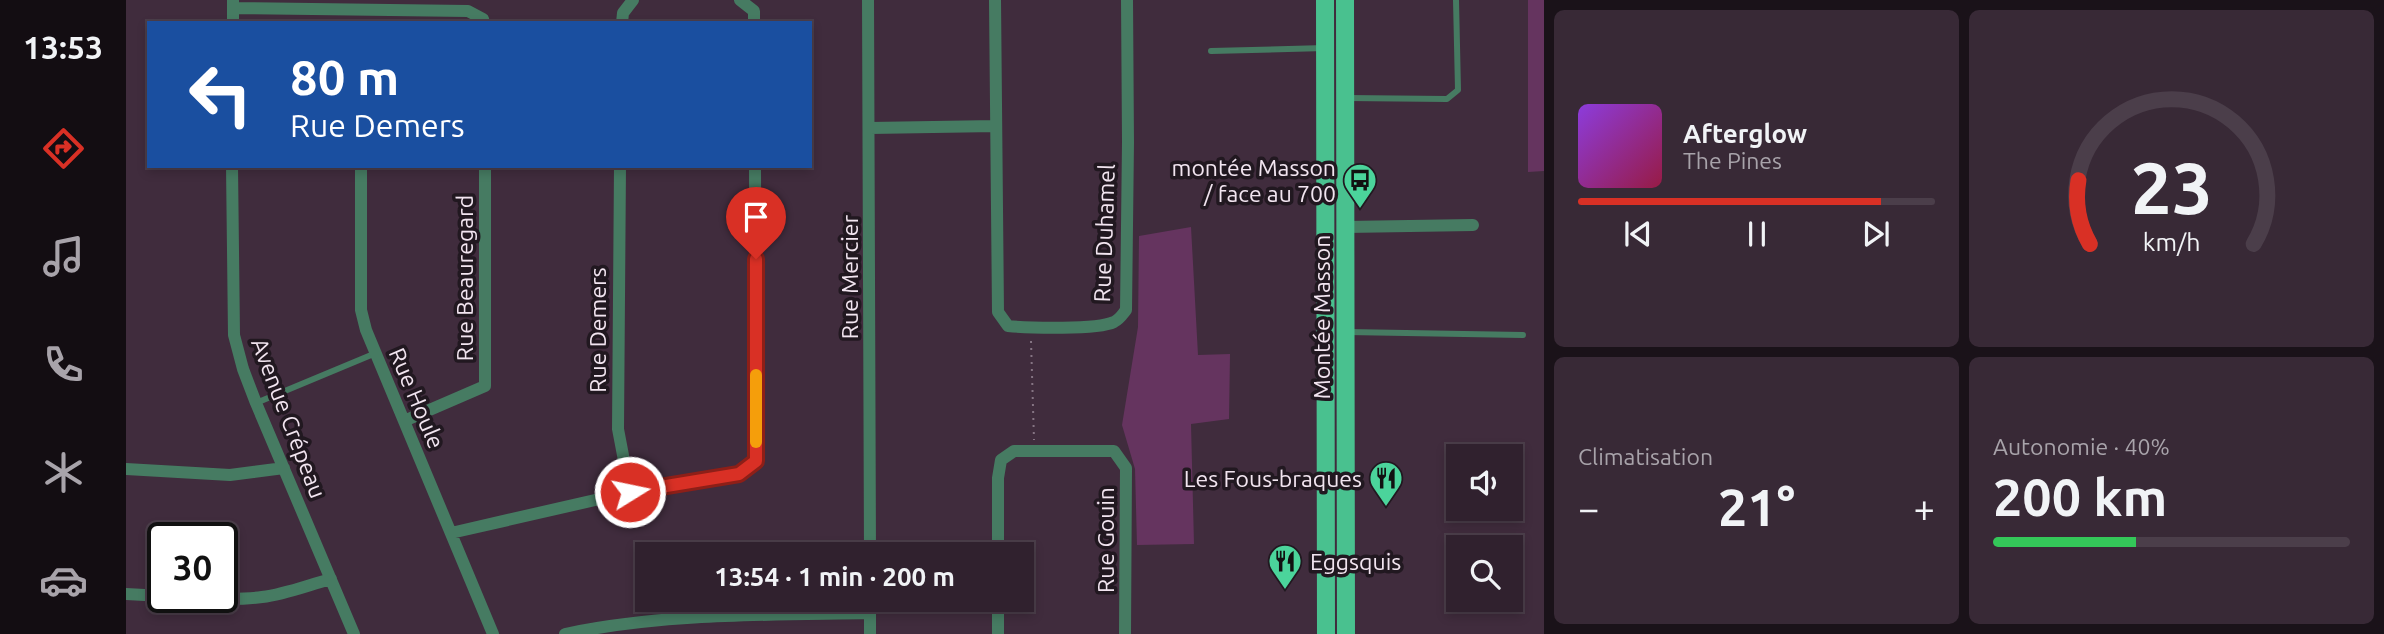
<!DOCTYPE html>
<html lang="fr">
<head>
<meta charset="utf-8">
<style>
	:root { --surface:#30212e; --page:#382936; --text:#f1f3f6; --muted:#a8a3aa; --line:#4b3e4a; --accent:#d93025 }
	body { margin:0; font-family:Ubuntu,sans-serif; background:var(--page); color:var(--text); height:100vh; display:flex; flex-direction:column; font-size:26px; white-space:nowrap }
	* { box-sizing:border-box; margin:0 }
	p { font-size:23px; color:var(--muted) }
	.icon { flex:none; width:38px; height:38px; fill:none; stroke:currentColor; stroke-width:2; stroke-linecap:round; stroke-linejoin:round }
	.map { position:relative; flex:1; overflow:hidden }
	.side { display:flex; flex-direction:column; gap:10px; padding:10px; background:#1a1219; width:840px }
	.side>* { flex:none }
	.hud { position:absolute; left:21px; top:21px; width:665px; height:147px; border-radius:0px; box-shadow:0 4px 10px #0003,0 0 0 2px var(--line); background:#1a4fa0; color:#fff; overflow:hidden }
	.controls { position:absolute; left:1320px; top:444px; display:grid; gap:14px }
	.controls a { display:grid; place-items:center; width:77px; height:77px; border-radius:0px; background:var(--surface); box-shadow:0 4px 10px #0003,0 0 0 2px var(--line); font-size:35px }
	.speed { position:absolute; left:21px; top:522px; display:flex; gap:14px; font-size:35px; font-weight:700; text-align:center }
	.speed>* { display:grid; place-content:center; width:91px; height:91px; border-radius:50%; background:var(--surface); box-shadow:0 4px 10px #0003,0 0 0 2px var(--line); line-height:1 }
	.speed .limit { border:4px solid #111; border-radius:10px; background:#fff; color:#111 }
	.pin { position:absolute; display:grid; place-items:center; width:60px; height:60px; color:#fff; margin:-72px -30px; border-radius:50% 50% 50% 0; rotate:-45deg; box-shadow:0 0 7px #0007 }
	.pin .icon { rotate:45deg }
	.me { position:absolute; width:77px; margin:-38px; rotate:80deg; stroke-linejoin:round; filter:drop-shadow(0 0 5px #0008) }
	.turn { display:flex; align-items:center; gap:24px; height:147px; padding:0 28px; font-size:32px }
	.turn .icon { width:91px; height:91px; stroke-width:2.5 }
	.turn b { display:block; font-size:49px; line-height:60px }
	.big { font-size:52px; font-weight:600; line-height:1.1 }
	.side .tile { flex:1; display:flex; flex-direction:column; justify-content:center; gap:10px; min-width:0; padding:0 24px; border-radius:10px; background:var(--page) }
	.side .dial { align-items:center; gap:0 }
	.dial svg { height:182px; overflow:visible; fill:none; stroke:var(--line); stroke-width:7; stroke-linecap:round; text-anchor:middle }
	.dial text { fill:var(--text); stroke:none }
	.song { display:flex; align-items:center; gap:21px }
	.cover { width:84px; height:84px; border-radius:10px; background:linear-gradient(135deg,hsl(270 70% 55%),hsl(340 70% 35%)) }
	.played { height:7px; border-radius:4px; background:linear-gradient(90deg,var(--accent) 85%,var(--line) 85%) }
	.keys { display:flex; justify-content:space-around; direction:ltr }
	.heat { display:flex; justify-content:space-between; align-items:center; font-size:38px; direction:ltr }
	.charge { height:10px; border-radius:5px; background:linear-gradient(90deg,#34c759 40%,var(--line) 0) }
	.side .tiles { flex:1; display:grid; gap:10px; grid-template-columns:repeat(2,1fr) }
	.trip { position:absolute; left:509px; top:542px; width:399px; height:70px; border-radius:0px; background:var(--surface); box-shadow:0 4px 10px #0003,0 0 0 2px var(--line); font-weight:600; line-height:70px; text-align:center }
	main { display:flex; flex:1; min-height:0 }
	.dock { display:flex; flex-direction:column; width:126px; justify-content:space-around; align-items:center; background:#130d12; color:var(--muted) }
	.dock .icon { width:49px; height:49px }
	.dock .selected { color:var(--accent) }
	.dock b { font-size:32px; color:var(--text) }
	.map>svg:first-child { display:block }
	.green { fill:#65345f }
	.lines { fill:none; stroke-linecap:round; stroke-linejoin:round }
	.path { stroke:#857483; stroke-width:2; stroke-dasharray:2 5; stroke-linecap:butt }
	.lane { stroke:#467b62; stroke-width:6 }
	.street { stroke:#467b62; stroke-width:12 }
	.primary { stroke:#49c18f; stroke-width:18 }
	.route-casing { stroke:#8d1f18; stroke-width:18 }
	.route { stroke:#d93025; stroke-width:12 }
	.slow { stroke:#f59e0b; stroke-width:12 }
	.labels { text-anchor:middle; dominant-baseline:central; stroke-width:7; stroke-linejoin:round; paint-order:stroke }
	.poi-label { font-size:23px; fill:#f2e5f0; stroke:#211820; text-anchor:end }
	.street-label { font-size:23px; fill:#f2e5f0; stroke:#211820 }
</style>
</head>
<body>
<main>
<nav class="dock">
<b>13:53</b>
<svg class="icon selected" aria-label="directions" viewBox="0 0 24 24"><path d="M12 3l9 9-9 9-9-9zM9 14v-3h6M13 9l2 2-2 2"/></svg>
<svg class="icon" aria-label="music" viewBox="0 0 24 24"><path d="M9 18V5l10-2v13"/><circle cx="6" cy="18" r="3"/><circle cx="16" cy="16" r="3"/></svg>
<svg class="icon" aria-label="phone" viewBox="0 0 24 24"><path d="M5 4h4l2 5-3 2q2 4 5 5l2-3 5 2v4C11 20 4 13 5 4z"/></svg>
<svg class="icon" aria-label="climate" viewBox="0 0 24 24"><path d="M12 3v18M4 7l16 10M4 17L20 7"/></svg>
<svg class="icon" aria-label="car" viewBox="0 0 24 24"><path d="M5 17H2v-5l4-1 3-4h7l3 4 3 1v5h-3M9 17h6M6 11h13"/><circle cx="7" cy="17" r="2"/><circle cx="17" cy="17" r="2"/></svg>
</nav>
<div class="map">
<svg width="1418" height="634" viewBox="0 0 1418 634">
	<rect width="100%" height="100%" fill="#402c3d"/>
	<path class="green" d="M1402 0H1418V171L1402 172Z
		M1065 227 1072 355 1104 354 1103 419 1065 424 1068 544 1011 545 1009 469 996 425 1012 327 1013 236Z"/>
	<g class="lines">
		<path class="path" d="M905 341 908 440"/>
		<path class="lane" d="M1085 51 1199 48
			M1221 98 1321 99 1332 90 1330 0
			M1221 332 1397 335
			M130 403 250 353"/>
		<path class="street" d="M614 0 628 11V23
			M742 0 744 555
			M869 0 872 312 882 326C903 328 971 330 988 322 994 319 996 315 1000 310L1002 142 1001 0
			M107 8 342 11 357 19 358 23
			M107 23V0
			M496 23 497 13 507 0
			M744 128 870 126
			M106 166 108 335 117 369 130 403 228 634
			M235 166V310L240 330 367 634
			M494 166 492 429 504 492
			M1220 227 1347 225
			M278 421 359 386V166
			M0 469 104 475 158 468
			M325 533 504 492 613 474 630 461 629 166
			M872 555V478L875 460 888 451H988L1000 468 999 634
			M0 594 37 596
			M49 597C78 598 108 601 136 597 160 594 182 585 205 579
			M744 600V634
			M439 634C539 613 643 615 744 613
			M872 634V600"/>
		<path class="primary" d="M1199 0 1200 634
			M1219 0 1220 634"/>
	</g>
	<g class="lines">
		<defs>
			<path id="route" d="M504 492 613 474 630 461V259"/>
		</defs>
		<use href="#route" class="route-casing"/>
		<use href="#route" class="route"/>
		<path class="slow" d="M630 375V442"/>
	</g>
	<defs>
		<symbol id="bus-pin" viewBox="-11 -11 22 30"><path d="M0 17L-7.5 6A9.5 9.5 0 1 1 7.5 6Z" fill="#4bd49b" stroke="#211820"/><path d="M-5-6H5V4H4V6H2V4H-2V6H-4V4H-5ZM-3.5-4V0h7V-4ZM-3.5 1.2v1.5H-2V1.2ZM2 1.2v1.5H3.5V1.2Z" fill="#111"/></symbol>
		<symbol id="restaurant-pin" viewBox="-11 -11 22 30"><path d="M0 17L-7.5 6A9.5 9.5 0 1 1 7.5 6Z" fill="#4bd49b" stroke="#211820"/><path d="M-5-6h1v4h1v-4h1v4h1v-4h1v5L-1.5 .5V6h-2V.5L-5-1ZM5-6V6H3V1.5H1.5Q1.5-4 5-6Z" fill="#111"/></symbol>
	</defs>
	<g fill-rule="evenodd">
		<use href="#bus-pin" x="1215" y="161" width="38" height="52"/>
		<use href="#restaurant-pin" x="1241" y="459" width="38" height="52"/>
		<use href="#restaurant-pin" x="1140" y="542" width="38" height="52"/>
	</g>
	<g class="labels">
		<g class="poi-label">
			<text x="1210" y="167">montée Masson<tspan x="1210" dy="26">/ face au 700</tspan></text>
			<text x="1236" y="478">Les Fous-braques</text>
			<text x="1184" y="561" text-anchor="start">Eggsquis</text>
		</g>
		<g class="street-label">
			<text transform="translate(978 233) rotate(-88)">Rue Duhamel</text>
			<text transform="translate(723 277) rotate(-90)">Rue Mercier</text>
			<text transform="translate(338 278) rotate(-90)">Rue Beauregard</text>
			<text transform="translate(1195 317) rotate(-90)">Montée Masson</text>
			<text transform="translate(471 330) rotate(-90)">Rue Demers</text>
			<text transform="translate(291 398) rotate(67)">Rue Houle</text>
			<text transform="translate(163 418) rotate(69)">Avenue Crépeau</text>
			<text transform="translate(979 540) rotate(-90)">Rue Gouin</text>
		</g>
	</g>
</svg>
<div class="controls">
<a><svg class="icon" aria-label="sound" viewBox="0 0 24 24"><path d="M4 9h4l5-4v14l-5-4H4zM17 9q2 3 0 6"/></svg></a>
<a><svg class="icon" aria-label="search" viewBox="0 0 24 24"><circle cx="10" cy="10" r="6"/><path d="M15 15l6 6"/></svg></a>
</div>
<div class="speed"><div class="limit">30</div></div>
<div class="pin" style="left:630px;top:259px;background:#d93025"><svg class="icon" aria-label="arrive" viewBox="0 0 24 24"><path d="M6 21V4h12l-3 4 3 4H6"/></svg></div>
<svg class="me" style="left:504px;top:492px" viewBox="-20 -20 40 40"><circle r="17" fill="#d93025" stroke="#fff" stroke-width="3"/><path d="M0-11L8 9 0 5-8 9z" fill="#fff"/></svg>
<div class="trip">13:54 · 1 min · 200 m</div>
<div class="hud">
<div class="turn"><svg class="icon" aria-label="left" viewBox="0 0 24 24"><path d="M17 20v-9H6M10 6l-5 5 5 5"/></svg><div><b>80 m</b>Rue Demers</div></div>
</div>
</div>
<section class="side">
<div class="tiles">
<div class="tile">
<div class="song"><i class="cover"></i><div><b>Afterglow</b><p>The Pines</p></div></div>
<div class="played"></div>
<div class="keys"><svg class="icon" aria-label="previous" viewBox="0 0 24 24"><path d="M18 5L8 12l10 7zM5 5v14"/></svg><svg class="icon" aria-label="pause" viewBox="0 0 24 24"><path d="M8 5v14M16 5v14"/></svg><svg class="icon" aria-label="next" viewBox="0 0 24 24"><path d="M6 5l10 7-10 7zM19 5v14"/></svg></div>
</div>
<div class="tile dial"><svg viewBox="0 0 100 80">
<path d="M14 69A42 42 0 1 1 86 69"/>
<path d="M14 69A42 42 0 0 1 9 41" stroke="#d93025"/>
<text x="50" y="56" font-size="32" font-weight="700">23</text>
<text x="50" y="72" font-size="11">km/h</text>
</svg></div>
<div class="tile"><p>Climatisation</p>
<div class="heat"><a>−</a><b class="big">21°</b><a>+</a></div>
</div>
<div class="tile"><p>Autonomie · 40%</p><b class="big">200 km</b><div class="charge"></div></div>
</div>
</section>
</main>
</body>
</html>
